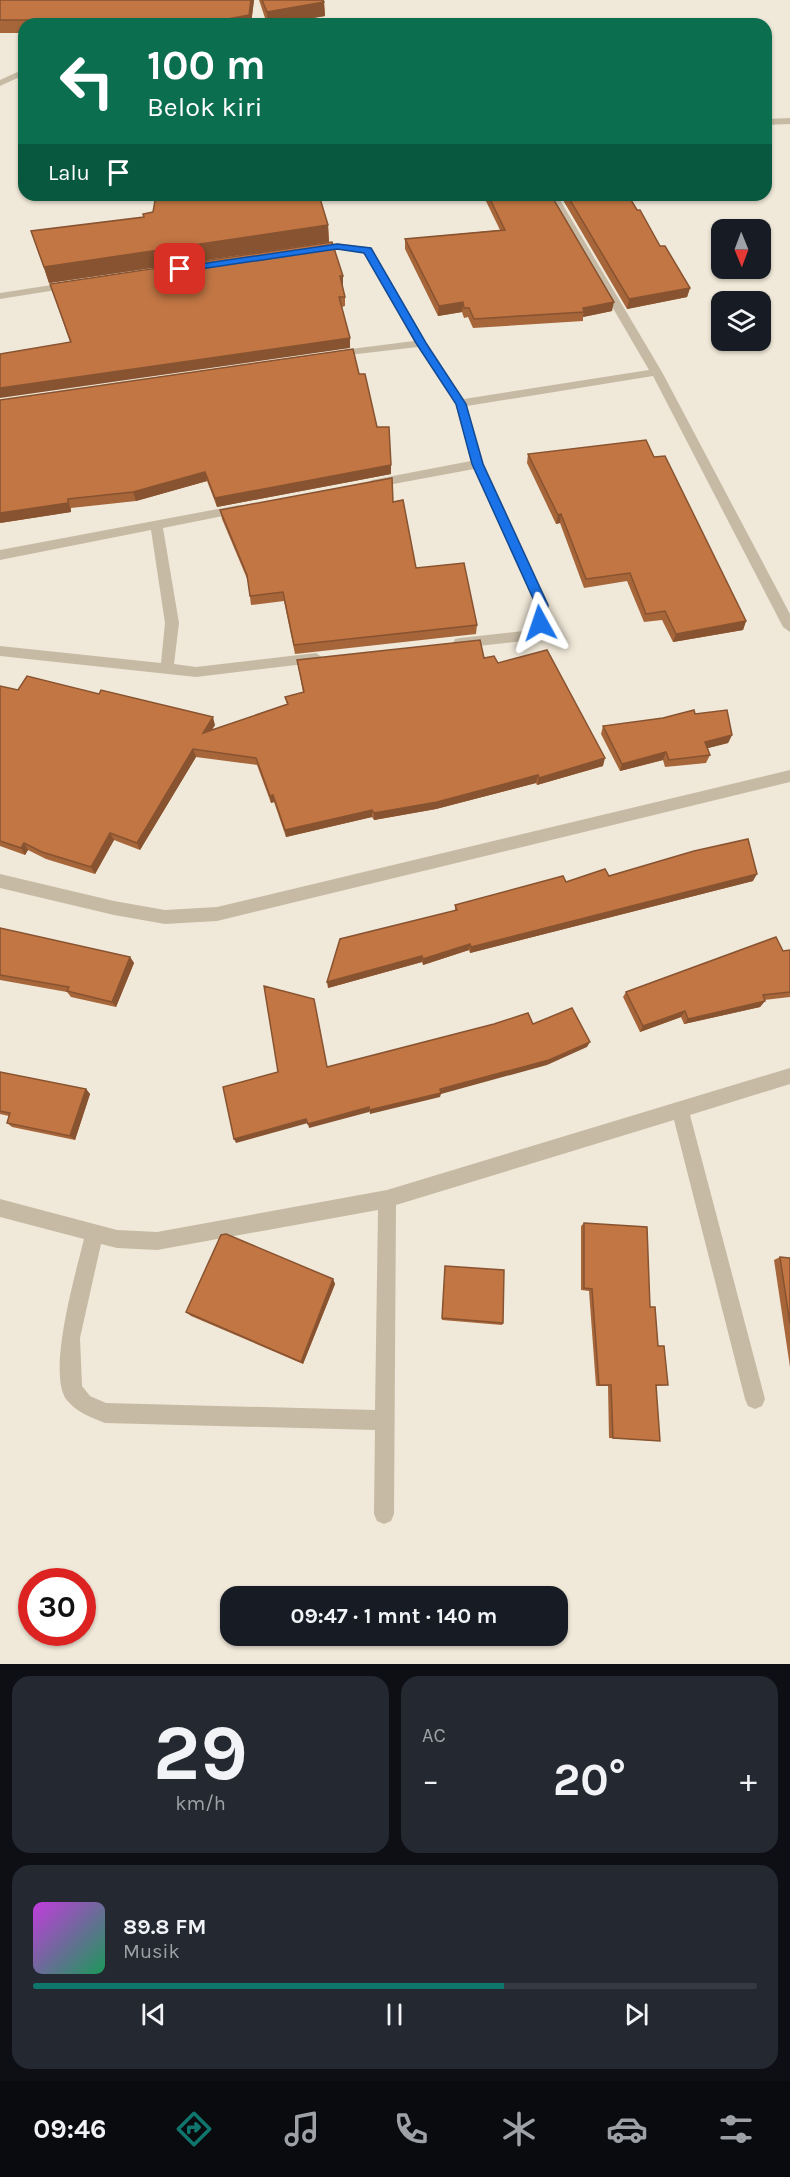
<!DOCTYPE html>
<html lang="id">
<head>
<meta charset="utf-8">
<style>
	:root { --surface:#171b24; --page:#242831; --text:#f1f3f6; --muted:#9ea1a6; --line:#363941; --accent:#0f766e }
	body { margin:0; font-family:Karla,sans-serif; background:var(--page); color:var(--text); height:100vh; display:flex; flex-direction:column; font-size:22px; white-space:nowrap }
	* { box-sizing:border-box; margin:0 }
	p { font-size:20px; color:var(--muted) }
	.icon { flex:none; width:33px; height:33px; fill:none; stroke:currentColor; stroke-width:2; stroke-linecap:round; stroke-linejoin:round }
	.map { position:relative; height:1664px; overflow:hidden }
	.details { display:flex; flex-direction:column; gap:12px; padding:12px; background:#0d0f14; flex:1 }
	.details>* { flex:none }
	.banner { position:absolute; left:18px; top:18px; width:754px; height:183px; border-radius:18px; box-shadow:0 2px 4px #0004; background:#0b6e4f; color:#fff; overflow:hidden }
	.needle { width:39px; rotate:179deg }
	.buttons { position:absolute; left:711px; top:219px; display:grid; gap:12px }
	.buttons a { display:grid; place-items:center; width:60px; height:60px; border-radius:12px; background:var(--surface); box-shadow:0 2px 4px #0004; font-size:30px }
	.speed { position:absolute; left:18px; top:1568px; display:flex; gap:12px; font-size:30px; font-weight:700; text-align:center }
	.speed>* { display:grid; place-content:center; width:78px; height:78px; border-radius:50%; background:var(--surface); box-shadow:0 2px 4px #0004; line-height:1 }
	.speed .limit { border:9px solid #d22; background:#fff; color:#111 }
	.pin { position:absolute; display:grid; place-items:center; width:51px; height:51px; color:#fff; margin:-26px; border-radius:12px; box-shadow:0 3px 9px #0006 }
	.me { position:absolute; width:66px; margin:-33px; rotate:355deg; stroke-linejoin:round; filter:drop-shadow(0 0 4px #0008) }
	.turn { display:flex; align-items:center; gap:21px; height:126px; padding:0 30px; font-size:27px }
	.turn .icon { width:78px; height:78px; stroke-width:2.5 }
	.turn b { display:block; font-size:42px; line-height:51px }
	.then { display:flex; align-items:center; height:57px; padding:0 30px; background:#0003; gap:12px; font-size:22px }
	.big { font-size:45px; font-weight:700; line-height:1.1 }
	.details .widget { flex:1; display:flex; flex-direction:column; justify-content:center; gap:9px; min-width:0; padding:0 21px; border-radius:18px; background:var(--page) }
	.details .dial { align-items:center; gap:0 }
	.dial b { font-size:78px; line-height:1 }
	.song { display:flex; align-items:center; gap:18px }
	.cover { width:72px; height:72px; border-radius:9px; background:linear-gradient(135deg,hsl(290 70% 55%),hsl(150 70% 35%)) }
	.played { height:6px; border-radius:3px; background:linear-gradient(90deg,var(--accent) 65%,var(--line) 65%) }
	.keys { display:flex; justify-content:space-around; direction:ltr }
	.heat { display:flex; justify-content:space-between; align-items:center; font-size:33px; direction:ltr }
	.details .tiles { flex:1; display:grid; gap:12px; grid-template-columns:1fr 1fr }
	.widget:last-child { grid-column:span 2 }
	.trip { position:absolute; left:220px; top:1586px; width:348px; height:60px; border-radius:18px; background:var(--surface); box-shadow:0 2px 4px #0004; font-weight:700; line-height:60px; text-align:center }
	.menu { display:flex; height:96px; justify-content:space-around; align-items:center; background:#090b0e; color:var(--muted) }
	.menu .icon { width:42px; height:42px }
	.menu .selected { color:var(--accent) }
	.menu b { font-size:27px; color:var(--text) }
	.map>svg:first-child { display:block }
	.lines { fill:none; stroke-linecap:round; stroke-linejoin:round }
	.street { fill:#c7baa5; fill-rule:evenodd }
	.wall { fill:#a7653a }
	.shaded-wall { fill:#885330 }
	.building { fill:#c27644; stroke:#885330; stroke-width:1.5 }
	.route { fill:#1a73e8; stroke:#114b97; stroke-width:1.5 }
</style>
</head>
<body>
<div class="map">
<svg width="790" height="1664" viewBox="0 0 790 1664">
	<rect width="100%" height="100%" fill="#f0e8d8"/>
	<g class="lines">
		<path class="street" d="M24 69V75L0 86V80Z
			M790 118V124L766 125V119Z
			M547 195H557L662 372 790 614V632L783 627 653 376 467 406 484 464 549 605 547 623 532 640 460 648 455 647 453 643 455 639 460 638 523 631 534 621 535 605 474 469 372 488 368 487 366 484 372 480 471 461 455 403 418 347 331 357 329 355 335 351 414 341 364 253 337 249 315 253 310 250 337 243 372 248 426 343 464 399 649 370Z
			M71 282 76 285 75 287 0 299V293Z
			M239 505 243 506 245 509 243 512 163 528 179 623 174 664 196 667 316 653 323 658 321 662 196 677 0 656V646L161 663 165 623 151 530 0 560V550Z
			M790 770V782L217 921 165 924 114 915 0 888V874L114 901 165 910 217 907Z
			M790 1068V1084L690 1115 765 1399 762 1406 755 1409 748 1406 745 1399 674 1120 396 1205 394 1514 391 1521 384 1524 377 1521 374 1514 375 1430 105 1423C90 1417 76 1412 66 1399 47 1371 76 1272 84 1239L0 1217V1199L117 1230 157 1232 387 1190ZM378 1210 375 1410 106 1403 90 1396 82 1386 80 1338 101 1244 117 1248 157 1250Z"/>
	</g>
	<path class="wall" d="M0 0H254L251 24H24V33H0Z
		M259 0H323L324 2 325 16 277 24H267Z
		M483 195H551L612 311 583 317V321L473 328 468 317 464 318 462 312 438 316 405 249V239L500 230Z
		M560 195H628L660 246 690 288 687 297 627 309Z
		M328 225 329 242 49 283 31 231Z
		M343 276V285H342L345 297V306L342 307 350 338V348L70 342 50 284Z
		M359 374 377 427 391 465V474L217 507 207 481 136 501 71 508V512L0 523Z
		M528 454 654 457 746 621 743 630 673 642 662 620 644 622 627 581 584 588 560 523 556 524 527 463Z
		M393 502 416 568 477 625 476 634 295 654 284 601 251 605 248 581 222 519 220 510Z
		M484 658 498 663 603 766 537 785 536 783 436 809 374 820 372 817 286 837 274 802 271 803 257 765 196 757 140 850 114 840 95 874 46 859 28 850 25 855 0 846V686L18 690 215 725 211 730 287 705 285 697 303 692 297 660Z
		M695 714 732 735 728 743 707 748 710 755 706 763 665 767 663 760 620 771 601 734 603 726Z
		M609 876 753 881 470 953 469 950 423 965 422 962 328 988 455 910V905L566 882Z
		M0 928 130 957 134 963 116 1007 71 997 67 992 0 980Z
		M790 950V997L764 1000 765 1001 760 1007 684 1024 681 1017 640 1032 623 997 626 992Z
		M0 1072 86 1089 90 1094 75 1140 12 1127 7 1123 9 1116 0 1114Z
		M584 1223 650 1307 658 1346 668 1385 656 1386 660 1441 609 1438 608 1386H596L589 1291 581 1290V1226Z
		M780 1257 790 1258V1367L774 1260Z
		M445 1266 503 1323 502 1325 442 1320Z
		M333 1279 335 1284 303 1364 191 1316 186 1312Z"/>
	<path class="shaded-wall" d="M251 0H254L251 24H201Z
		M324 2 325 16 277 24H268L267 12Z
		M328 225 329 242 49 283 44 267Z
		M340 276H343V285L340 286Z
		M690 288 687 297 627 309 629 299Z
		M463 302 462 312 438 316 439 306Z
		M614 302 612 311 583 317 584 312 583 308Z
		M350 338V348L0 398V388Z
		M391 465V474L217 507 215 498Z
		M205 472 207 481 136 501 133 492Z
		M68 499 71 512 0 523V513Z
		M561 514 560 523 556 524 558 515Z
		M746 621 743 630 673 642 676 634Z
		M213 717 215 725 205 741 203 733Z
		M732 735 728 743 701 750 705 742Z
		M193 749 196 757 140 850 137 843Z
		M666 752 663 760 620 771 622 764Z
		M605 758 603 766 537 785 539 778Z
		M538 775 536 783 436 809 374 820V813Z
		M273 795 274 802 271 803 270 796Z
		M372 810V817L286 837 285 830Z
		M110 833 114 840 95 874 91 867Z
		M24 843 28 850 25 855 21 848Z
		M757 874 753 881 470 953 471 947Z
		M470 944 469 950 423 965V959Z
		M422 956V962L328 988 327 982Z
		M130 957 134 963 116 1007 112 1002Z
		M765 1001 760 1007 684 1024 688 1019Z
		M685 1011 681 1017 640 1032 643 1026Z
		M590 1042 587 1047 547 1065 441 1094 440 1097 370 1114 369 1110 440 1089Z
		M86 1089 90 1094 75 1140 70 1136Z
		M369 1107V1112L309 1128 308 1124Z
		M306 1119 308 1123 236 1143 234 1139Z
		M333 1279 335 1284 303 1364 301 1362Z"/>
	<path class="building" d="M0 0H251L249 15 201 24 87 22 86 24H44L46 20H0Z
		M262 0H323L324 2 267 12Z
		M156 195H319L328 225 44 267 31 231 144 217 143 214 153 212Z
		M488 195H551L614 302 583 308 584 312 474 319 469 308H464L463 302 439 306 405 239 505 230Z
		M567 195H628L637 210H640L660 246H665L690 288 629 299Z
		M332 242 343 276H340L345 297H339L350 338 0 388V354L71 342 50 284Z
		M353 349 359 374H365L377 427H389L391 465 215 498 205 472 133 492 68 499V503L0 513V400Z
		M646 440 654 457 665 456 746 621 676 634 665 611 646 614 630 573 586 579 561 514 558 515 528 454Z
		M392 478 393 502 403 500 416 568 464 563 477 625 294 645 283 592 250 596 247 575 220 510Z
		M480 640 484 658 494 656 498 663 547 650 605 758 539 778 538 775 437 802 374 813 372 810 285 830 273 795 270 796 256 758 193 749 137 843 110 833 91 867 42 852 24 843 21 848 0 841V686L18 690 27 676 99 694 101 690 213 717 203 733 288 704 285 697 304 692 297 660Z
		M694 710 695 714 727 710 732 735 705 742 710 755 669 760 666 752 622 764 603 726 663 718Z
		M748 839 757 874 471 947 470 944 423 959 422 956 327 982 340 939 457 910 455 905 563 876 566 882 605 869 609 876 694 851Z
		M0 928 130 957 112 1002 67 991 69 987 0 975Z
		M776 937 783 951 790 950V992L763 995 765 1001 688 1019 685 1011 643 1026 626 992Z
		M264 986 314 999 327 1067 494 1024 528 1013 533 1024 572 1008 590 1042 549 1060 440 1089 441 1093 369 1110V1107L308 1124 306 1119 234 1139 223 1087 278 1072Z
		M0 1072 86 1089 70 1136 7 1123 10 1113 0 1111Z
		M584 1223 647 1227 650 1307H655L658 1346H664L668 1385H656L660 1441 613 1438 611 1385H599L592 1289 584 1288Z
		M226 1234 333 1279 301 1362 186 1312 221 1235Z
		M780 1257 790 1258V1324Z
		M445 1266 504 1270 503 1323 442 1318Z"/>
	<path class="route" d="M337 244 371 248 426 343 466 404 483 464 548 605 544 626 540 628 534 623 536 605 472 464 456 404 416 343 364 253 337 249 180 272 175 269 180 267Z"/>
</svg>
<div class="buttons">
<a><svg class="needle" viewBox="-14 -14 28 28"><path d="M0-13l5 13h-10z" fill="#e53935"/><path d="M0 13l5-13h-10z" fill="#9ea1a6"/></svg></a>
<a><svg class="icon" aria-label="layers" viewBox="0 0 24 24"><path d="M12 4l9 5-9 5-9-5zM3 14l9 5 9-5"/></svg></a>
</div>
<div class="speed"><div class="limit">30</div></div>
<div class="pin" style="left:180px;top:269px;background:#d93025"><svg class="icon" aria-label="arrive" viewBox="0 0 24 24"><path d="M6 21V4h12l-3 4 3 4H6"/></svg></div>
<svg class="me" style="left:540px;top:623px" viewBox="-20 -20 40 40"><path d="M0-17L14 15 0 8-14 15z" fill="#1a73e8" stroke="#fff" stroke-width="4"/></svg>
<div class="trip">09:47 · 1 mnt · 140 m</div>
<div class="banner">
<div class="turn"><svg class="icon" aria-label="left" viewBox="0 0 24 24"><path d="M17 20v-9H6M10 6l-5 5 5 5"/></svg><div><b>100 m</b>Belok kiri</div></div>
<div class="then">Lalu<svg class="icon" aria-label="arrive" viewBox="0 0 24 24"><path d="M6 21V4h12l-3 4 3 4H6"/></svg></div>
</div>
</div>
<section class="details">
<div class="tiles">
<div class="widget dial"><b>29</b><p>km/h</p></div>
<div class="widget"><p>AC</p>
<div class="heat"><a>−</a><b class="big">20°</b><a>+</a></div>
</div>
<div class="widget">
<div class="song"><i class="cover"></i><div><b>89.8 FM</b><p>Musik</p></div></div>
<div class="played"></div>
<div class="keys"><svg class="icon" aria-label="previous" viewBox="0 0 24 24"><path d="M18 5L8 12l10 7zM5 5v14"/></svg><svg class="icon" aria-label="pause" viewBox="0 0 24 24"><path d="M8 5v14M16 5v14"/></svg><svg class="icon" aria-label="next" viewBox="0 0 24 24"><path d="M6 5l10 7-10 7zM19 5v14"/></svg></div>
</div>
</div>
</section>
<nav class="menu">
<b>09:46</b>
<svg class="icon selected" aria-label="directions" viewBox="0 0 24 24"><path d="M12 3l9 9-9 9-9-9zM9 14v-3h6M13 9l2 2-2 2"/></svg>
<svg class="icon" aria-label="music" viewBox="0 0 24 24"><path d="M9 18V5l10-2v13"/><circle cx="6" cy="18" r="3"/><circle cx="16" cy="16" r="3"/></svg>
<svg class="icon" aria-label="phone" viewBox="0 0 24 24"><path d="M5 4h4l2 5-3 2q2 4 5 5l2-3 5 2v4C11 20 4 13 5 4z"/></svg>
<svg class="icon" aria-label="climate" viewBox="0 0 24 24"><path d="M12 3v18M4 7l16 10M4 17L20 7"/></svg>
<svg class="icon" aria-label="car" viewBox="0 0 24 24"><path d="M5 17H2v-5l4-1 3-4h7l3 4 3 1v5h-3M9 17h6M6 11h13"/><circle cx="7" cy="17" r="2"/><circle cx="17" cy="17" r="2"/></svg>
<svg class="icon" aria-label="filters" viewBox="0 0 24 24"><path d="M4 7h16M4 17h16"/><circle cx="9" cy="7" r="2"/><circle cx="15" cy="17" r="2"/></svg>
</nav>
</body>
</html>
